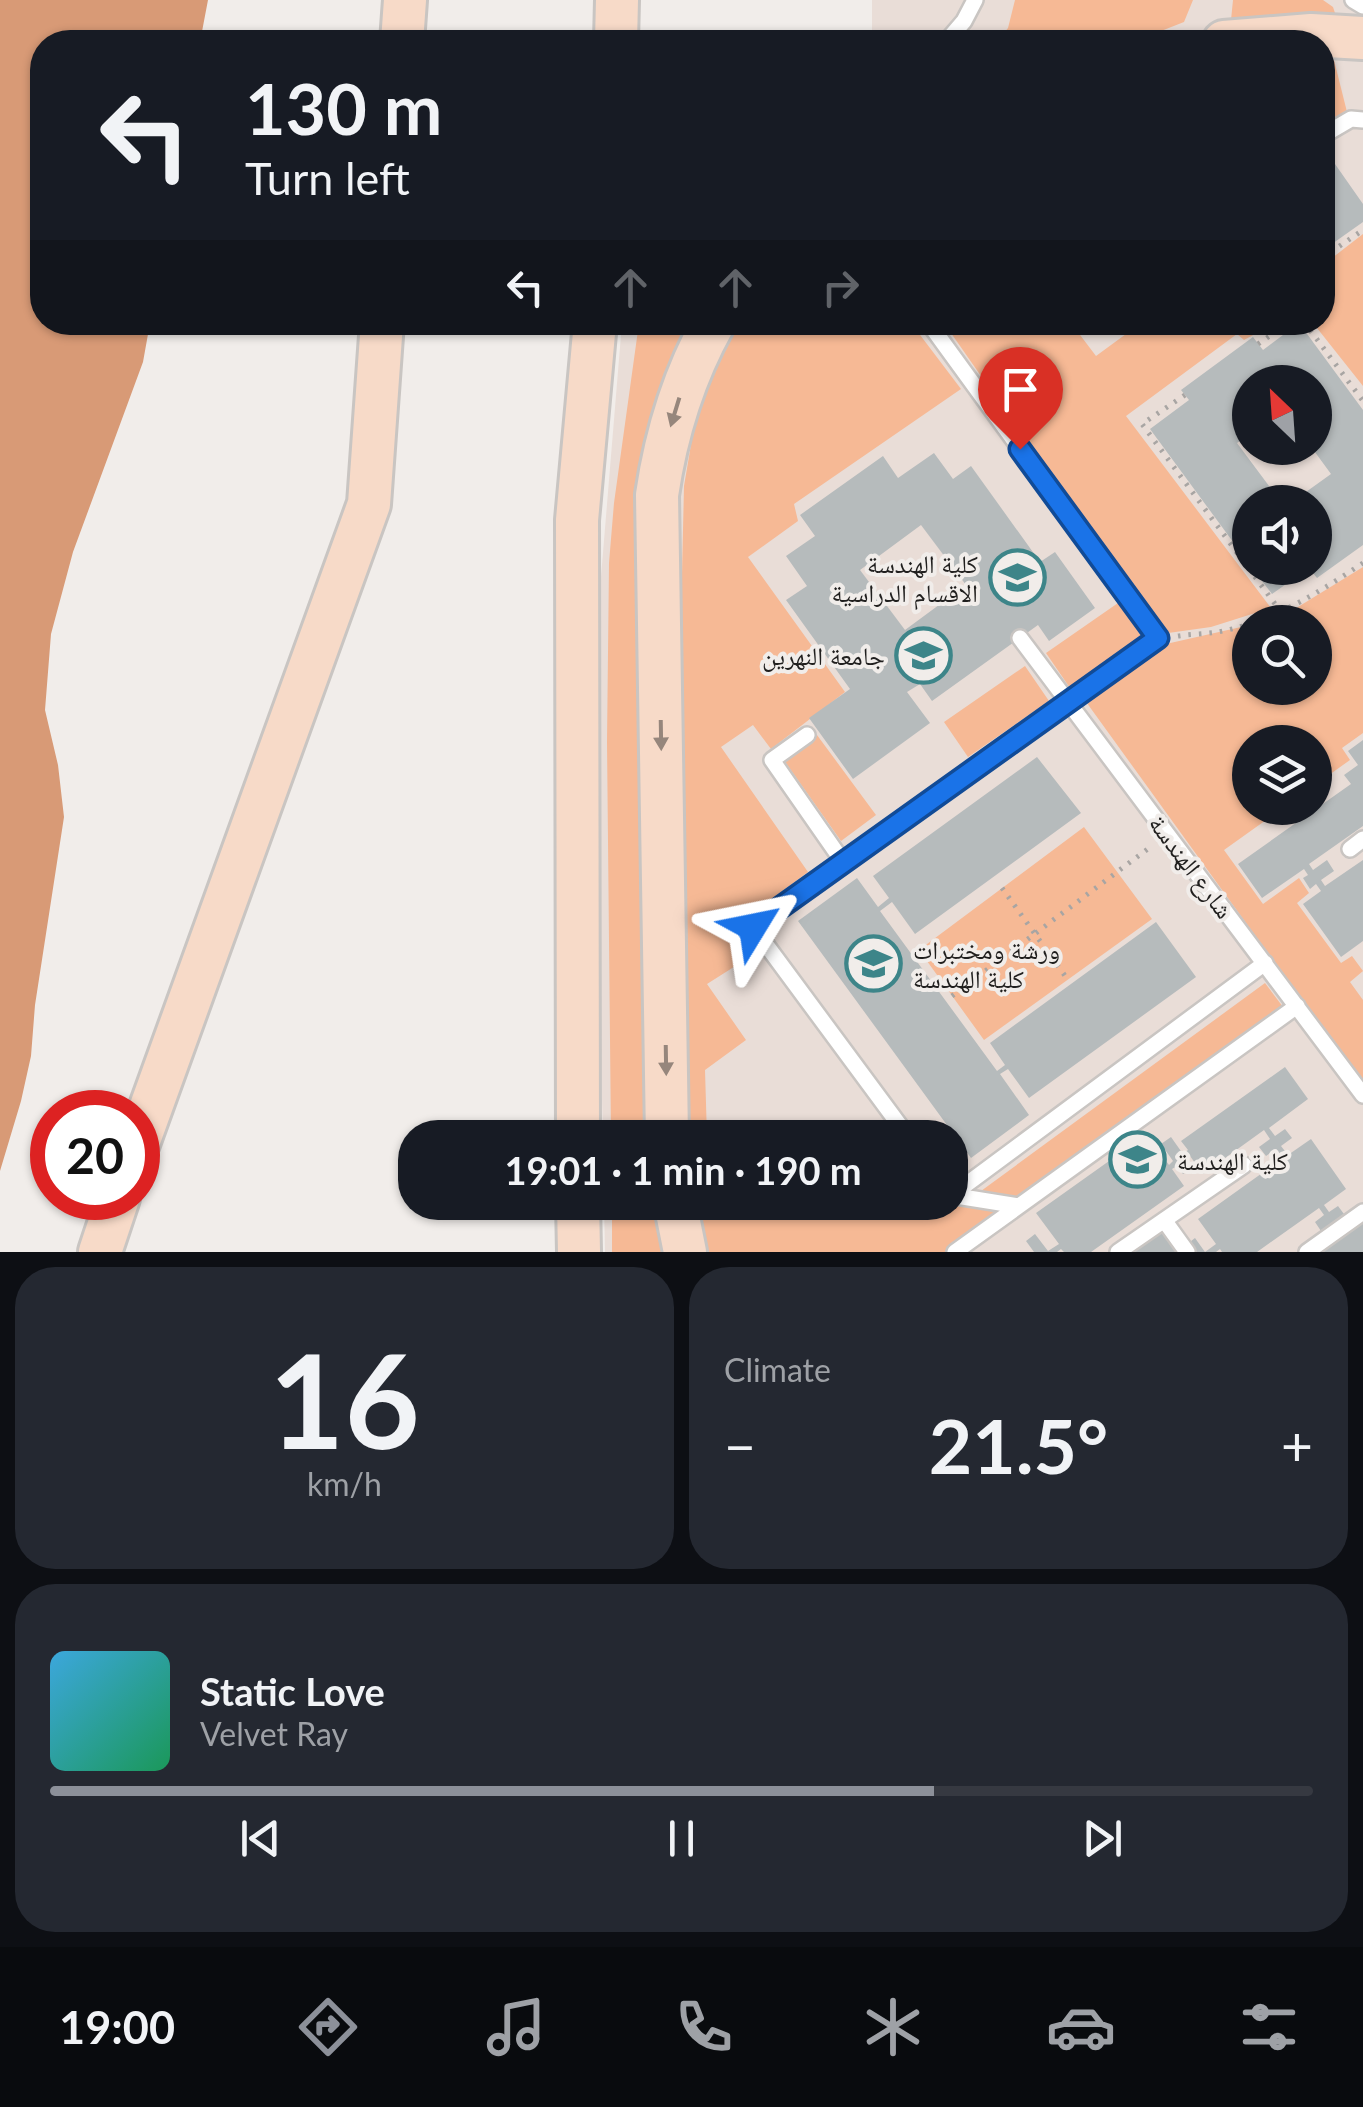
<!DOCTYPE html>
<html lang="en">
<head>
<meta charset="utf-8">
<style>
	:root { --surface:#171b24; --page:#242831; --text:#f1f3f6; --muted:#9ea1a6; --line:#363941; --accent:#8c9099 }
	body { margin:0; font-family:Lato,"Noto Naskh Arabic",sans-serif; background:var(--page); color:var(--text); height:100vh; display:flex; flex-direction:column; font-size:38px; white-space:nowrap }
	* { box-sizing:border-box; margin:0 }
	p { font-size:32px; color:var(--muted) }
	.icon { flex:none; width:55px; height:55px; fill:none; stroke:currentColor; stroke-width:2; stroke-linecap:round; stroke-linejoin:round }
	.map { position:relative; height:1252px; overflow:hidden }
	.side { display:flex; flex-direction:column; gap:15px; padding:15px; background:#0d0f14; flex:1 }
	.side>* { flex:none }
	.banner { position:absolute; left:30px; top:30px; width:1305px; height:305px; border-radius:40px; box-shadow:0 2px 8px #0004; background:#171b24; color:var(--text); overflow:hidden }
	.needle { width:65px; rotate:335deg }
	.buttons { position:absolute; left:1232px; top:365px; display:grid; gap:20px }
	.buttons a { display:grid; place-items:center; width:100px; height:100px; border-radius:50%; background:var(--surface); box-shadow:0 2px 8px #0004; font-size:50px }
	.speed { position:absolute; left:30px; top:1090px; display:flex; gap:20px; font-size:50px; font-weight:700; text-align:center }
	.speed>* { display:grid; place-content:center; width:130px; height:130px; border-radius:50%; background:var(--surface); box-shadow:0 2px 8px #0004; line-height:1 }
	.speed .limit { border:15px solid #d22; background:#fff; color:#111 }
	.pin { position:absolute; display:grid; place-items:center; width:85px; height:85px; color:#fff; margin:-102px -42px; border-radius:50% 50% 50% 0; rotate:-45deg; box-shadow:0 0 10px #0007 }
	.pin .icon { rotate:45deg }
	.me { position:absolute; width:110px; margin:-55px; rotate:55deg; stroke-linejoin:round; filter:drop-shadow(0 0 8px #0008) }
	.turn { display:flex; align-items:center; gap:35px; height:210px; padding:0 50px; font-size:45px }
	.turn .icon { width:130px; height:130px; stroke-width:2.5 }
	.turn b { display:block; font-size:70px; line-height:85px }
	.lanes { display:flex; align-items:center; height:95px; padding:0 50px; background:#0003; justify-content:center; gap:50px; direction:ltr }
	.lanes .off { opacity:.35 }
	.big { font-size:75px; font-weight:700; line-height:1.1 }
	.side .card { flex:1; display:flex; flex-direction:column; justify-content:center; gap:15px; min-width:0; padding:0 35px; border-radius:40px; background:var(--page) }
	.side .dial { align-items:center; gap:0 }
	.dial b { font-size:130px; line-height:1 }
	.song { display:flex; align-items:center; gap:30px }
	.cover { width:120px; height:120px; border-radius:15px; background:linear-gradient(135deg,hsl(200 70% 55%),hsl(150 70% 35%)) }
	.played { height:10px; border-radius:5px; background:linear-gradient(90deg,var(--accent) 70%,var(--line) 70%) }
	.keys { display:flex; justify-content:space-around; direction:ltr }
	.heat { display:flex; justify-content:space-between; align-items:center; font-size:55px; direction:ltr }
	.side .tiles { flex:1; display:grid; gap:15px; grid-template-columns:1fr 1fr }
	.card:last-child { grid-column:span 2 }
	.trip { position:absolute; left:398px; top:1120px; width:570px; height:100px; border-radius:40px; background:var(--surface); box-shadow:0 2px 8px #0004; font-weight:700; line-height:100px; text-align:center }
	.menu { display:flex; height:160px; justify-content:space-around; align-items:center; background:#090b0e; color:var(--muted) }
	.menu .icon { width:70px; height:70px }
	.menu .current { color:var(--accent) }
	.menu b { font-size:45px; color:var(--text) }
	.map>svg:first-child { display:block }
	.built { fill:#e9ddd7; fill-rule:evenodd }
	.green { fill:#f6b995 }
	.water { fill:#d89a76 }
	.building { fill:#b6bbbc; fill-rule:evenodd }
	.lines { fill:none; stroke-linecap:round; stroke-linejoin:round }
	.lane-casing { stroke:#c9c5c2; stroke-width:20 }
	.secondary-casing { stroke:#c9c5c2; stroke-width:48 }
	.path { stroke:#a8a5a3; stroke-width:5; stroke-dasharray:2.5 8; stroke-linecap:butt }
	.lane { stroke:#fff; stroke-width:15 }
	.secondary { stroke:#f7dac8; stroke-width:42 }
	.oneway { fill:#96867c }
	.route-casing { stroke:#114b97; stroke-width:25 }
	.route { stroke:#1a73e8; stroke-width:18 }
	.labels { text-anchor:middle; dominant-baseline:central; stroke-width:8; stroke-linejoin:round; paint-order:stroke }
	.poi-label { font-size:25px; fill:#201f1e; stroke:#f1edea; text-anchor:end }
	.street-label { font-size:25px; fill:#201f1e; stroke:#f1edea }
</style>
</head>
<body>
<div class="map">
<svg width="1363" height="1252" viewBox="0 0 1363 1252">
	<rect width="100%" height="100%" fill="#f1edea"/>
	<path class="built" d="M872 0H1363V1252H605L604 1203 950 1202V1138H603L597 903 599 601 622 323 1322 322V42H872ZM1250 382H1315V448H1250ZM1250 502H1315V568H1250ZM1250 622H1315V688H1250ZM1250 742H1315V808H1250Z"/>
	<path class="green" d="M1015 0H1193L1184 22 1133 42H997L1008 28Z
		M1233 0H1323L1333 7 1335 13 1331 18 1231 20Z
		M1322 52H1332L1347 112 1323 129Z
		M1363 234V386L1313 323 1322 322 1323 265Z
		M639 323H693L638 490 636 632 643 1084 648 1137 611 1138 607 742 609 563 614 503Z
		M739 323H911L961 389 794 504 798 521 748 557 845 692 771 749 753 725 721 747 808 872 739 923 759 951 707 984 746 1040 705 1070 707 1137 682 1138 678 750 684 486 696 415 710 379Z
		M944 323H1071L1096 356 1141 323H1275L1244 340 1237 334 1126 416 1271 608 1211 627 1161 634Z
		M1363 567V733L1342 748 1350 760 1315 785V742H1250V808H1283L1224 850 1263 904 1299 878 1309 893 1297 903 1341 963 1352 956 1363 971 1350 982 1363 1000V1085L1084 699 1157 646 1250 625V688H1315V622H1261L1280 618Z
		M1118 603 1143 638 1070 688 1046 653Z
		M1025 666 1049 701 968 757 944 722Z
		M817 735 876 815 841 841 783 759Z
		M1084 827 1152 919 984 1040 919 950Z
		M1265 983 1283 1007 1018 1200 981 1191Z
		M940 1202 1001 1211 945 1252H704L695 1203Z
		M612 1203H657L666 1252H612Z"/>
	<path class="water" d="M0 0H208L200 42H42V322L150 323 143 362 73 552 51 634 45 710 58 765 64 817 35 1005 31 1056 21 1101 0 1171Z"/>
	<path class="building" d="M1335 164 1363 204V222L1322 251V172Z
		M1299 323 1363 410V545L1317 578 1309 568H1315V502H1292L1331 474 1312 448H1315V382H1250V434L1237 443 1281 502H1250V565L1150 429 1189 400 1181 390 1253 337 1263 350Z
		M934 453 953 479 971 466 1040 562 1055 552 1095 608 1049 641 1038 625 932 701 920 684 907 692 930 723 853 779 809 718 850 689 786 600 807 586 786 556 815 536 800 515 883 456 898 478ZM921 525 966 585 905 630 860 570Z
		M1252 568H1309L1272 594Z
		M1363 740V826L1309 864 1313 870 1327 860 1334 871 1321 880 1325 886 1363 860V941L1341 957 1303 904 1321 891 1316 884 1310 889 1303 878 1308 875 1304 869 1262 898 1238 864 1351 784 1344 775 1358 765 1348 751Z
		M1037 757 1081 813 915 934 892 902 880 911 997 1071 1005 1065 990 1043 1156 922 1196 977 1029 1098 1008 1069 1000 1074 1029 1115 971 1158 798 921 857 878 878 907 889 898 873 876Z
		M1285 1067 1308 1099 1269 1128 1275 1136 1285 1129 1292 1138 1281 1146 1288 1155 1311 1139 1346 1189 1324 1205 1329 1212 1338 1206 1347 1218 1363 1217V1252H1314L1323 1234 1315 1222 1324 1215 1319 1208 1257 1252H1222L1220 1249 1216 1252H1191L1186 1245 1195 1238 1205 1252 1216 1244 1198 1219 1283 1158 1276 1149 1266 1156 1259 1147 1270 1139 1264 1130 1203 1174 1190 1156 1186 1158 1193 1167 1183 1174 1177 1166 1172 1169 1184 1186 1091 1252H1064L1061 1249 1057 1252H1034L1026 1241 1035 1234 1048 1251 1059 1244 1036 1213 1147 1134 1169 1165 1173 1161 1161 1144 1171 1137 1183 1154 1188 1150 1181 1141Z
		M1161 1227 1179 1252H1126Z"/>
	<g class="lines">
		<defs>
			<path id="lane" d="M1353 0 1363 6
				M946 42 964 21 975 0
				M1322 136 1351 119 1363 120
				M1020 638 1363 1095
				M807 735 772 760 843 862
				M1350 849 1363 839
				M909 1138 753 927 1158 638 928 322
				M950 1195 1019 1206
				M952 1195 1265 963
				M1164 1220 1187 1252
				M955 1252 1297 1006
				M1118 1252 1244 1165
				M1307 1252 1363 1212"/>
			<path id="secondary" d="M402 42 405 0
				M616 42 617 0
				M1224 42 1311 35 1363 38
				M578 1138 577 520 595 322
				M667 1138 657 495C666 434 683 377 714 322
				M138 1143 369 504 382 322
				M578 1202 579 1252
				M675 1202 685 1252
				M100 1252 118 1198"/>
		</defs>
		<use href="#lane" class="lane-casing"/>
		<use href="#secondary" class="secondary-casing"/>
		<path class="path" d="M1322 258 1363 230
			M1304 322 1363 401
			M1258 344 1290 322
			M1185 395 1142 424 1281 612
			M1178 636C1191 634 1205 634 1218 632 1272 622 1318 593 1363 563
			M1002 888 1068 980
			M952 996 1153 845"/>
		<use href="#lane" class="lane"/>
		<use href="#secondary" class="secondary"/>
	</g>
	<defs><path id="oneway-solid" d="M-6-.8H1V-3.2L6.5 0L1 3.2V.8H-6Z" transform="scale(2.5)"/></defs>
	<g class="oneway">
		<use href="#oneway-solid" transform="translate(675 412) rotate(107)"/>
		<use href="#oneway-solid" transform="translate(661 735) rotate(89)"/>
		<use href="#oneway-solid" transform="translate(666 1060) rotate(89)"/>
	</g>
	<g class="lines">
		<defs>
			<path id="route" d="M753 927 1158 638 1020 449"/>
		</defs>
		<use href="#route" class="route-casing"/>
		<use href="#route" class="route"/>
	</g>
	<defs>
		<symbol id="university-ring" viewBox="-11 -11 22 22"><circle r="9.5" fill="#f1edea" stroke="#3d8589" stroke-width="1.5"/><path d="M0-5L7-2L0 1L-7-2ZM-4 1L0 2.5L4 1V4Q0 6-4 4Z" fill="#3d8589"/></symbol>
	</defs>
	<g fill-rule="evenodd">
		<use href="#university-ring" x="986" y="546" width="63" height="63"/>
		<use href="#university-ring" x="892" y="624" width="63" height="63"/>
		<use href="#university-ring" x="842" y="932" width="63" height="63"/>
		<use href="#university-ring" x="1106" y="1128" width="63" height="63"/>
	</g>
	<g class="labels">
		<g class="poi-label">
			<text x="978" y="563">كلية الهندسة<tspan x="978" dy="29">الاقسام الدراسية</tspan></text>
			<text x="885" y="655">جامعة النهرين</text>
			<text x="913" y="949" text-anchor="start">ورشة ومختبرات<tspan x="913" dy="29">كلية الهندسة</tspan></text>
			<text x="1177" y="1160" text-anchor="start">كلية الهندسة</text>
		</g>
		<g class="street-label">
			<text transform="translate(1192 866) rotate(53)">شارع الهندسة</text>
		</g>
	</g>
</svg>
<div class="buttons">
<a><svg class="needle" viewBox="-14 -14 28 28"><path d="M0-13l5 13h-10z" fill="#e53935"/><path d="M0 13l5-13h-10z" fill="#9ea1a6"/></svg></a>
<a><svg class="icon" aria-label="sound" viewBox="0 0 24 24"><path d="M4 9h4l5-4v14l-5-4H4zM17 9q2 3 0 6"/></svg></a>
<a><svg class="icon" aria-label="search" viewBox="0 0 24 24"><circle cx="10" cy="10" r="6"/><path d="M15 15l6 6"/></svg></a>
<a><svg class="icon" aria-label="layers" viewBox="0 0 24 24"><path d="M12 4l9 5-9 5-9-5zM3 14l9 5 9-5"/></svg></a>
</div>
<div class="speed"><div class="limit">20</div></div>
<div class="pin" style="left:1020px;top:449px;background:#d93025"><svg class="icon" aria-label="arrive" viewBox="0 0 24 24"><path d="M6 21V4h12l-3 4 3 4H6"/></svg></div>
<svg class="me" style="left:753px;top:927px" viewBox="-20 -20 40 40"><path d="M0-17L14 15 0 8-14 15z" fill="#1a73e8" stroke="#fff" stroke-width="4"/></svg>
<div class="trip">19:01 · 1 min · 190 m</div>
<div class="banner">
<div class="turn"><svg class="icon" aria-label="left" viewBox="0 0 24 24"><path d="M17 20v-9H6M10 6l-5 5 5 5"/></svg><div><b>130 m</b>Turn left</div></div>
<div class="lanes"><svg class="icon" aria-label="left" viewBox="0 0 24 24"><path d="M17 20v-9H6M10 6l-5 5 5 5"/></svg><svg class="icon off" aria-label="ahead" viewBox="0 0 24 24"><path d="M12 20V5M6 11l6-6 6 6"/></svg><svg class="icon off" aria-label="ahead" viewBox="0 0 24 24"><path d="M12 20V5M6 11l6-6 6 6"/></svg><svg class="icon off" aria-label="right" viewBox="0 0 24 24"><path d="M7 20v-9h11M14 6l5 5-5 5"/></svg></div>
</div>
</div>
<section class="side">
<div class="tiles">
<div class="card dial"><b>16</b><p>km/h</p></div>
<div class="card"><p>Climate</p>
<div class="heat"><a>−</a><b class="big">21.5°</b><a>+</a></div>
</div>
<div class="card">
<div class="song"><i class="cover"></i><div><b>Static Love</b><p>Velvet Ray</p></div></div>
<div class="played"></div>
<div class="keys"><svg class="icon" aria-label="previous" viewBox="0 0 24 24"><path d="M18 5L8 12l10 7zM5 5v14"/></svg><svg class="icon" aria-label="pause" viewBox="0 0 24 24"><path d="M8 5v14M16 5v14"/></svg><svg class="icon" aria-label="next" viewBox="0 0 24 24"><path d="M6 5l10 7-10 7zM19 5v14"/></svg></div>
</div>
</div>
</section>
<nav class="menu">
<b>19:00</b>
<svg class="icon current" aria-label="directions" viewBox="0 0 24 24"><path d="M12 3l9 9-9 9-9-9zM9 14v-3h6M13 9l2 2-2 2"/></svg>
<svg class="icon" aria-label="music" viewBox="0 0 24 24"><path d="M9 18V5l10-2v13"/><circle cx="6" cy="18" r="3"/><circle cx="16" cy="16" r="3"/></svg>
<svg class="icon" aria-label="phone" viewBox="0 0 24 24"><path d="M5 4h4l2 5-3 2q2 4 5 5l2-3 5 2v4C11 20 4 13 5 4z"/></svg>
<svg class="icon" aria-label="climate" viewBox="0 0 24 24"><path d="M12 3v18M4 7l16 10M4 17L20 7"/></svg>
<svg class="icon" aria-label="car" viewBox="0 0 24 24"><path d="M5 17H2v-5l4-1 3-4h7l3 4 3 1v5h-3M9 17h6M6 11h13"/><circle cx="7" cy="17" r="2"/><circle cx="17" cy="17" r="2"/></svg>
<svg class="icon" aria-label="filters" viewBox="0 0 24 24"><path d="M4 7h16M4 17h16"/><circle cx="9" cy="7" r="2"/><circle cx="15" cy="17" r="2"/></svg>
</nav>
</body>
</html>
